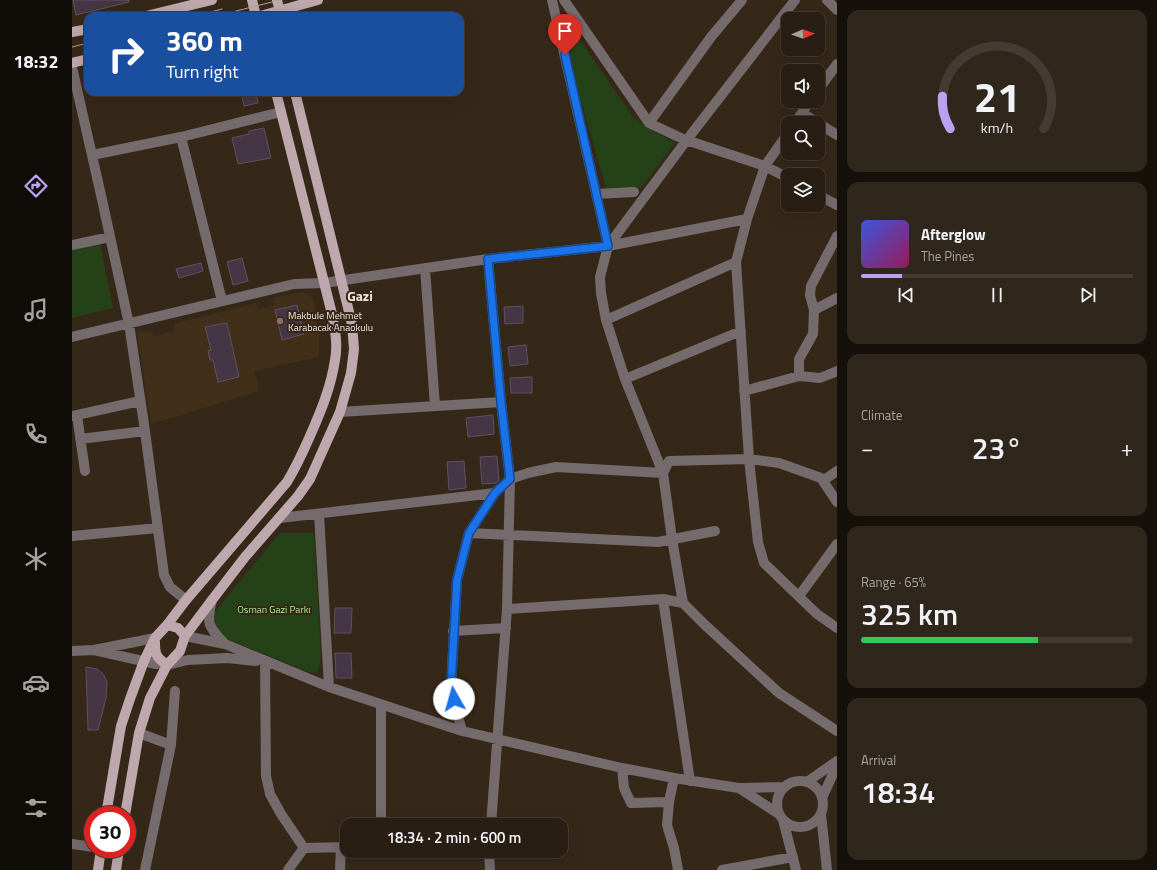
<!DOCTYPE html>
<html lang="en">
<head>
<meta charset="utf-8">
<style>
	:root { --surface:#281e13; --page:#30271c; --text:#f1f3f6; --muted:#a5a2a0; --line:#443c33; --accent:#bca0f2 }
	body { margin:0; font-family:"Titillium Web",sans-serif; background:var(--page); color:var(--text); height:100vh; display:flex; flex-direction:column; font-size:15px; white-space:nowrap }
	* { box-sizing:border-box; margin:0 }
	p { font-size:13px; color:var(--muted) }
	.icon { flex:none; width:22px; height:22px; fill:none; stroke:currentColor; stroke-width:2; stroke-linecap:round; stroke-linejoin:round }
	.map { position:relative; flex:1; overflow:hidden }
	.drawer { display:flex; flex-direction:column; gap:10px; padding:10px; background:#16100a; width:320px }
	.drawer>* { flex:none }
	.top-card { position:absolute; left:12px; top:12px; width:380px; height:84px; border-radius:12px; box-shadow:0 4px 16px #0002,0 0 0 1px var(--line); background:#1a4fa0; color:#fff; overflow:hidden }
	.needle { width:26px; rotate:88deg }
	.tools { position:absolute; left:709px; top:12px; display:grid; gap:8px }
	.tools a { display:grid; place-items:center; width:44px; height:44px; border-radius:8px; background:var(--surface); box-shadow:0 4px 16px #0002,0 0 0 1px var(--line); font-size:20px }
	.speed { position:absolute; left:12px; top:806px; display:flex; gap:8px; font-size:20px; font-weight:700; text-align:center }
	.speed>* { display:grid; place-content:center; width:52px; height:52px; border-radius:50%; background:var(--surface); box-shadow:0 4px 16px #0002,0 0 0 1px var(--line); line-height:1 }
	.speed .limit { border:6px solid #d22; background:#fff; color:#111 }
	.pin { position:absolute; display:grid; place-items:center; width:34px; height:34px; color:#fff; margin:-41px -17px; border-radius:50% 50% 50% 0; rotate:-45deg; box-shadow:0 0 4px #0007 }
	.pin .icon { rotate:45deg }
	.me { position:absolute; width:44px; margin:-22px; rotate:353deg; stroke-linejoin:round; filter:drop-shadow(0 0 3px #0008) }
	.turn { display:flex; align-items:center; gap:14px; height:84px; padding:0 16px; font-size:18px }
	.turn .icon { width:52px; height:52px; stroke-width:2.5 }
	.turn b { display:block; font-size:28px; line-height:34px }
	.big { font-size:30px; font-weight:600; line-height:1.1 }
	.drawer .widget { flex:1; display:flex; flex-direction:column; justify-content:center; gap:6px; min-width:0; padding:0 14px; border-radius:12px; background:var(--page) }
	.drawer .dial { align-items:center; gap:0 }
	.dial svg { height:104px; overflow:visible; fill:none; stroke:var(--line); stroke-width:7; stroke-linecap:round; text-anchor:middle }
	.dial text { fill:var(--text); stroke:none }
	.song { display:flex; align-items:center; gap:12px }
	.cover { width:48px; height:48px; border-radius:6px; background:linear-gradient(135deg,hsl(230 70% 55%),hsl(330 70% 35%)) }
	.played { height:4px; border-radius:2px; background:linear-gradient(90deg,var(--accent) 15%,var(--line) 15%) }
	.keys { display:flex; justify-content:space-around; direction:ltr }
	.heat { display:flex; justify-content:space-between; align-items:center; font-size:22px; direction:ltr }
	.charge { height:6px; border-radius:3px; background:linear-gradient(90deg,#34c759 65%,var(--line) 0) }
	.trip { position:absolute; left:268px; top:818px; width:228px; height:40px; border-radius:12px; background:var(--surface); box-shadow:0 4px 16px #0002,0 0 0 1px var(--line); font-weight:600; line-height:40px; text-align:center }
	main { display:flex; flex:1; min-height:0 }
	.dock { display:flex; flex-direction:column; width:72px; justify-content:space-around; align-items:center; background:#100c08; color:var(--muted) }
	.dock .icon { width:28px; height:28px }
	.dock .active { color:var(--accent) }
	.dock b { font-size:18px; color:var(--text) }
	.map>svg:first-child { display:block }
	.built { fill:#422f1a }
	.green { fill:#244118 }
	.building { fill:#443645; stroke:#605161 }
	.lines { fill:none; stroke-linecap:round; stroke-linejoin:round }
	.minor { stroke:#756a6c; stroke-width:10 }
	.major { stroke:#bfa8ad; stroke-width:10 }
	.tram { stroke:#b0a59a; stroke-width:1 }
	.route-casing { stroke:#114b97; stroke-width:10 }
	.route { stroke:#1a73e8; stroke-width:7 }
	.education-dot { fill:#8d6e63; stroke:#362819; stroke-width:1.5 }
	.labels { text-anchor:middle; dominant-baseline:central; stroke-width:4; stroke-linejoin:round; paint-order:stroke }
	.poi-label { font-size:10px; fill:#ede4da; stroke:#362819; text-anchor:start }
	.park-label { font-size:10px; fill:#a3ec87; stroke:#362819 }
	.district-label { font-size:14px; font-weight:bold; fill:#ede4da; stroke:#362819 }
</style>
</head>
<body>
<main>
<nav class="dock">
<b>18:32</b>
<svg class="icon active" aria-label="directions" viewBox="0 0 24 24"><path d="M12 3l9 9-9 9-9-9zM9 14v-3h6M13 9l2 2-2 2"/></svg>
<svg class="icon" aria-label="music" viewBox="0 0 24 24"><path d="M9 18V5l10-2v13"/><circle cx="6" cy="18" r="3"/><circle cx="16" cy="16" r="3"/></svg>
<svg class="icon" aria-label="phone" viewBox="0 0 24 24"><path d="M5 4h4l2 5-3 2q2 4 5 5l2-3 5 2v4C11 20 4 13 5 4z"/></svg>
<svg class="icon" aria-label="climate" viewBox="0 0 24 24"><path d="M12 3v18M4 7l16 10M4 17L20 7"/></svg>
<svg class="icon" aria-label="car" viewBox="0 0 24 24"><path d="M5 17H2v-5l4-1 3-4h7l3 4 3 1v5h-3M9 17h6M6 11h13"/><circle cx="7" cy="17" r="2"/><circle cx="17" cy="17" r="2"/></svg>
<svg class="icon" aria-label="filters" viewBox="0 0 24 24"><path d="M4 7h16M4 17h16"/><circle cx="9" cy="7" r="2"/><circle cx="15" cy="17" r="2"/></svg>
</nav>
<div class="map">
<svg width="765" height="870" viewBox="0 0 765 870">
	<rect width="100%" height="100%" fill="#362819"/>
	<path class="built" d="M231 292 241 298 247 332V357L182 371 187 391 79 424 65 332 79 331 82 336 103 331 102 324 184 303 186 310 202 305 201 298Z"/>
	<path class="green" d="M490 14 561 117 574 127 603 143 569 188 535 191 496 57 484 20Z
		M28 243 41 308 0 318V250Z
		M208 533H242L249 656 246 672H237L148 636 139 616Z"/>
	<path class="building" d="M1 0H57V2L4 15Z
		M169 92H184L186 103 172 106Z
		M192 128 199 158 166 164 160 138 177 134V131Z
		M170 258 176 281 161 285 155 262Z
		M129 263 131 271 107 278 104 269Z
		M225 305 232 334 210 340 203 310Z
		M451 306V323L433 324 432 307Z
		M155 323 167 377 146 382 141 360H138L136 351 139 350 133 327Z
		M454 345 456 364 438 366 436 347Z
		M460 377V393H439L438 378Z
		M421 415 422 434 396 437 394 418Z
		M425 456 427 480 424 483 410 484 408 457Z
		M392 461 394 488 377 490 375 462Z
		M263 608H280L279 633H262Z
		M263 653H279L280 678H264Z
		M14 667 25 669 31 674 35 682 34 698 26 730H16Z"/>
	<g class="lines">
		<path class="minor" d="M480 0 536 246
			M492 0 577 123 611 139 693 166 716 178
			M723 0 614 141 536 246 528 277 529 293 534 320 553 379 591 473 600 539 611 603 632 624 707 693 765 731
			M755 0 765 10
			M0 67 29 195 57 324 73 431 92 575 98 587 114 600
			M746 90 765 64
			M730 113 765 135
			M577 123 639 37 670 0
			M723 123 738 101
			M716 133 693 166 675 219 664 262 677 459 686 542 692 563 745 614 765 628
			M109 137 150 301
			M20 155 109 137 209 112
			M524 194 562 192
			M746 195 765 205
			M0 245 38 237
			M416 259 429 402 438 479 435 609 419 825
			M353 268 363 406
			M742 310 765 298
			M534 320 664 262
			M0 337 222 284 252 283 416 259 536 246 675 219
			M727 376V359L741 334 742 310 738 295 739 286 765 236
			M553 379 669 331
			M672 391 727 376 748 378 765 371
			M268 412 429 402
			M5 415 13 471
			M0 416 68 401
			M8 439 73 431
			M591 473 597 461 677 459 707 463 749 478 765 502
			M752 480 765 471
			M247 514 257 687
			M208 518 423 493
			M397 533 586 542 643 531
			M0 536 86 528
			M727 596 765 544
			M591 599 618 781
			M140 600C134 623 136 627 153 644
			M435 609 591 599 611 603
			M381 631 434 628
			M113 636 153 644 257 687 390 731 550 768 602 778 667 788 713 787
			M22 650 84 664 95 665 116 660 136 659 155 658 184 661
			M0 651 22 650 83 638
			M193 662 194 776 198 794 209 814 232 848 216 870
			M390 731 385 713 379 686 385 580 397 533 423 493 438 479 456 473 484 467 591 473
			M67 733 99 745
			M550 768 552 788 559 803 597 802
			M602 778 597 802 595 825 602 848 606 870
			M705 804a23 23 0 1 1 46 0a23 23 0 1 1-46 0Z
			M735 782 765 761
			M667 788 707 814
			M750 798 765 765
			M749 814 755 870
			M711 820 724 870
			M309 825V705
			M0 844 21 847
			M232 848 275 847
			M417 851 418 870
			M73 870 99 745 103 691
			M268 870 269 847
			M650 870 721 857"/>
		<path class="major" d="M180 0 184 16
			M205 0 209 16
			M74 16 140 0
			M188 16 246 0
			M0 32 16 29
			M0 63 16 59
			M95 625 106 628 113 636
			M83 642C83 655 84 657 95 665
			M34 815 49 726 58 699 72 661 83 638 95 625 114 600 215 482C224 467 231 452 238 436 249 411 259 387 263 360 266 345 263 329 260 314L204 92
			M53 815 67 733 78 698 95 665 108 651 113 636 140 600 173 557 226 496 238 479 268 412 279 373 282 349 280 324 223 92
			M26 870 29 849
			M44 870 47 849"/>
		<path class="tram" d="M123 16 150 9
			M144 16 208 0
			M0 47 16 43"/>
	</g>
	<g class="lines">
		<defs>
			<path id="route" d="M382 699 379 686 385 580 397 533 423 493 438 479 429 402 416 259 536 246 493 55"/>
		</defs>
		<use href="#route" class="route-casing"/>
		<use href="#route" class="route"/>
	</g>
	<circle class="education-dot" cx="208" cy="321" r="4"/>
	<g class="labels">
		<g class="poi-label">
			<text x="216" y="315">Makbule Mehmet<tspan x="216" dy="12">Karabacak Anaokulu</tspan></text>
		</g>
		<g class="park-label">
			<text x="202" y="609">Osman Gazi Parkı</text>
		</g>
		<g class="district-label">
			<text x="288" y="295">Gazi</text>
		</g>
	</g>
</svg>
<div class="tools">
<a><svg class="needle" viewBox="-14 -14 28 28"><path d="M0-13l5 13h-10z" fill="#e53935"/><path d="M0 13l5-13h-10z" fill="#a5a2a0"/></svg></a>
<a><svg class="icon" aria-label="sound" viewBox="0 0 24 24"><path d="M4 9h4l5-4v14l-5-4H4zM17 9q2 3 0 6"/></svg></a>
<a><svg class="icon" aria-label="search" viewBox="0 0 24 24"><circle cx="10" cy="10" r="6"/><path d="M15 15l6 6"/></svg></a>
<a><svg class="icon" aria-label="layers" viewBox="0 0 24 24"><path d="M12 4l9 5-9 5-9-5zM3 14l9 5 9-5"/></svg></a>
</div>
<div class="speed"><div class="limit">30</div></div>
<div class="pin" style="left:493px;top:55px;background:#d93025"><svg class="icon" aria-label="arrive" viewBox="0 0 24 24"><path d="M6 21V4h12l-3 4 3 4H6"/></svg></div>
<svg class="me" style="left:382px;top:699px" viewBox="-20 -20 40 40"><circle r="19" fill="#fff"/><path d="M0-13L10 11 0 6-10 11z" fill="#1a73e8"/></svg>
<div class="trip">18:34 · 2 min · 600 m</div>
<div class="top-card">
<div class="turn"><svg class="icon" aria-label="right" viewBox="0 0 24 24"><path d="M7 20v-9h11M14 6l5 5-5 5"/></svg><div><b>360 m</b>Turn right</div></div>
</div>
</div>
<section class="drawer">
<div class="widget dial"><svg viewBox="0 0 100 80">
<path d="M14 69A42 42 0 1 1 86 69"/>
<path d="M14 69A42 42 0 0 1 8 44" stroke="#bca0f2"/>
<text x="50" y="56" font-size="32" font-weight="700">21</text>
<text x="50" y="72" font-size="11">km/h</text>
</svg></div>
<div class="widget">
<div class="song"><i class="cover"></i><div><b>Afterglow</b><p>The Pines</p></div></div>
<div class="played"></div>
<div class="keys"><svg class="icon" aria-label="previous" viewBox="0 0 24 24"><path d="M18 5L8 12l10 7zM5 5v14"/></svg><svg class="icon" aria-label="pause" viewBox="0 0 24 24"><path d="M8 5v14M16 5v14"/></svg><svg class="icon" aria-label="next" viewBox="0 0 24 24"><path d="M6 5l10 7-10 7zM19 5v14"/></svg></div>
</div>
<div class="widget"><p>Climate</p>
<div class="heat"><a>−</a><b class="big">23°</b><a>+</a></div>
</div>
<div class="widget"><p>Range · 65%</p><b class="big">325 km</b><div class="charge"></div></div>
<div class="widget"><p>Arrival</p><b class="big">18:34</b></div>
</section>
</main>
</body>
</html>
